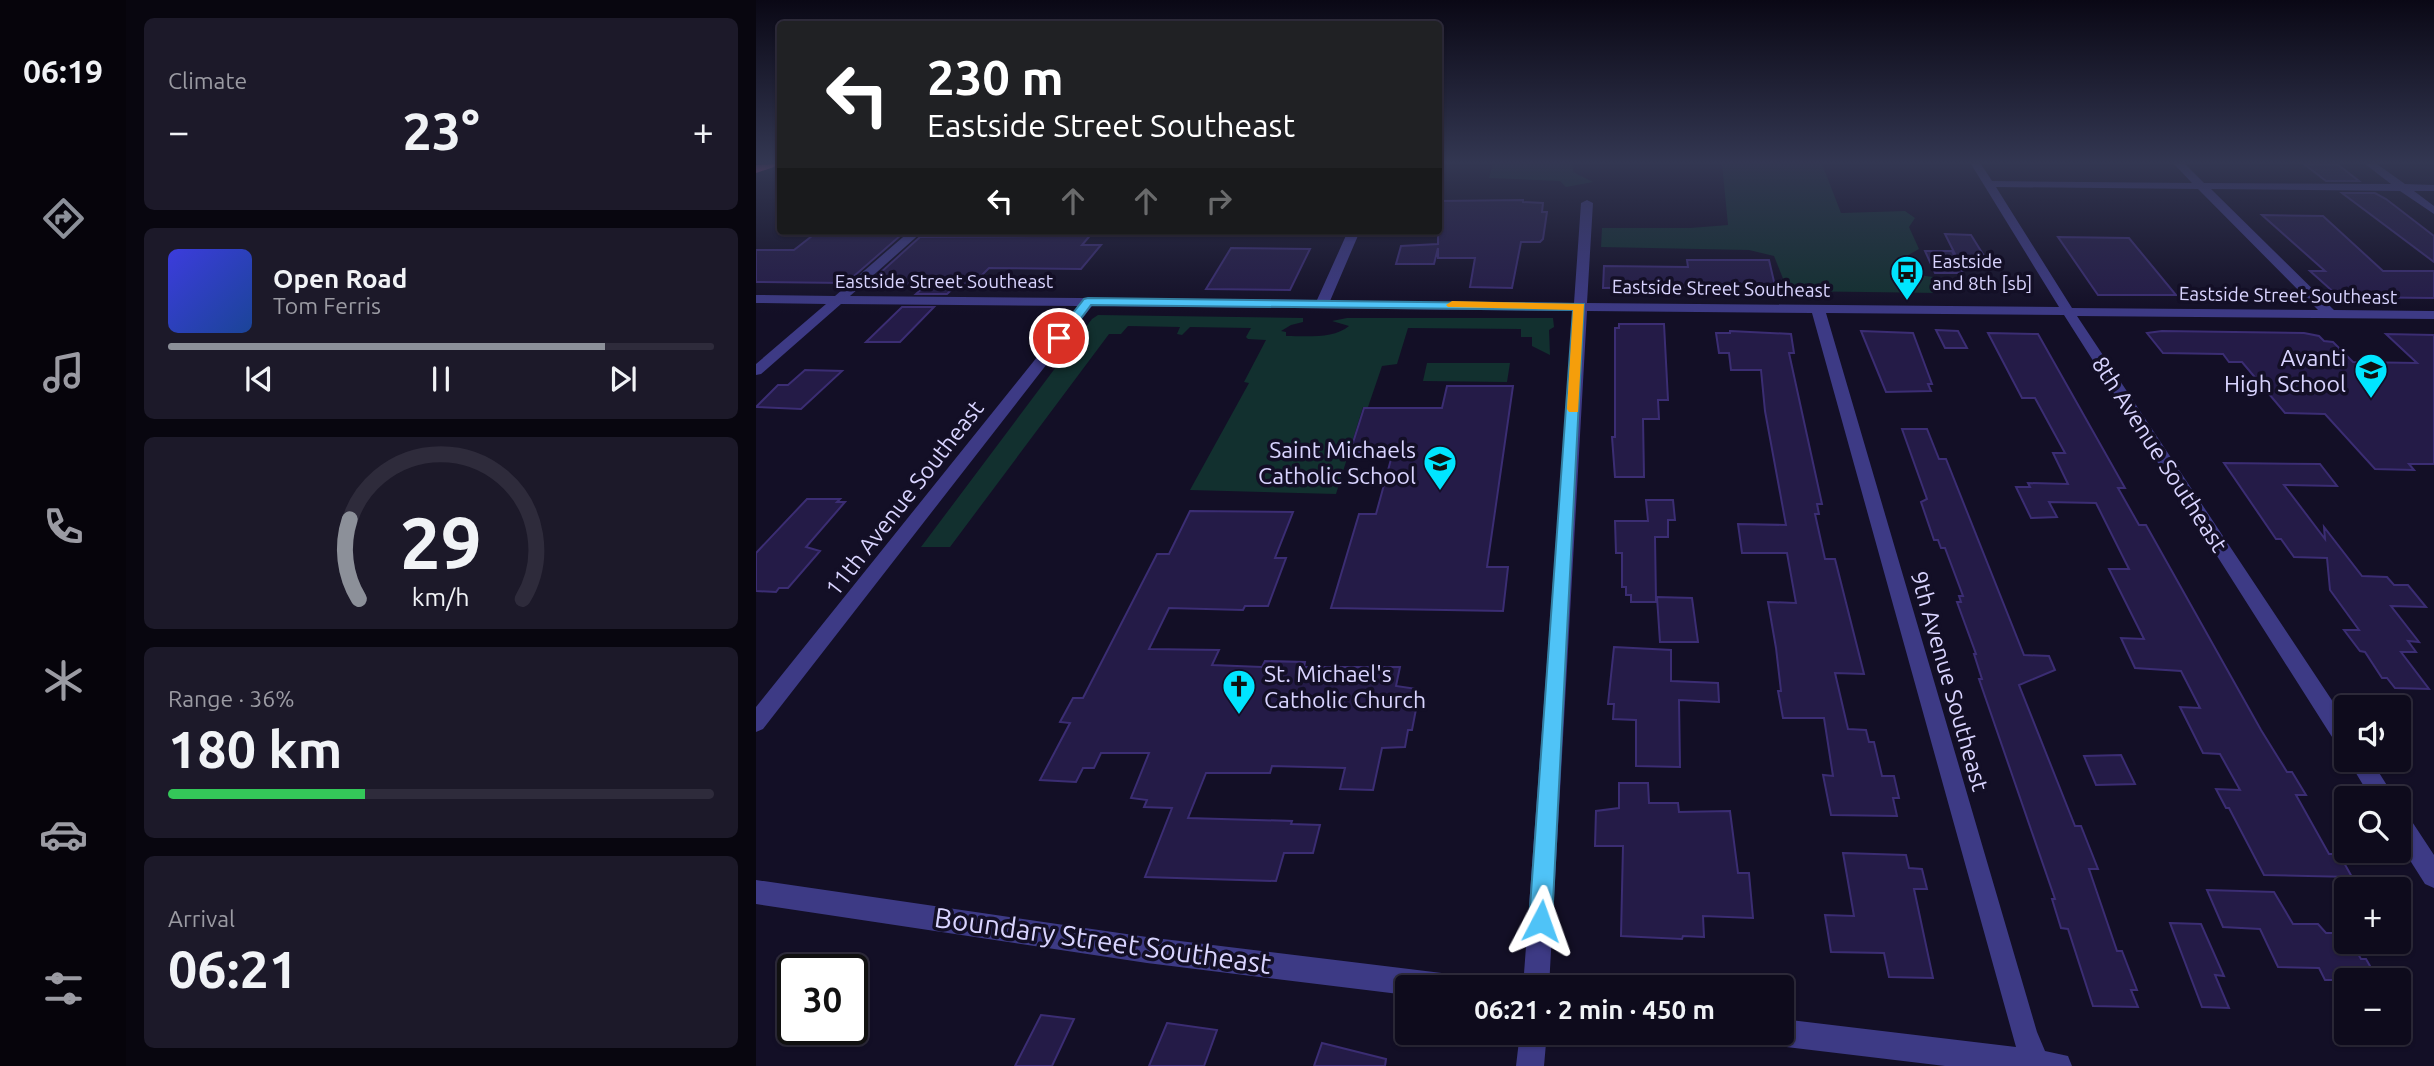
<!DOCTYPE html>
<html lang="en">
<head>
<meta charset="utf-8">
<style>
	:root { --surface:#0e0b1c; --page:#1c1929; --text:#f1f3f6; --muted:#9b9ba3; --line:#2e2b3b; --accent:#8c9099 }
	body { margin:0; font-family:Ubuntu,sans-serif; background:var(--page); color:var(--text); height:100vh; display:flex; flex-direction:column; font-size:26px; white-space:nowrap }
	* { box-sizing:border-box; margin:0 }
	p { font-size:23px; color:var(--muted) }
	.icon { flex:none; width:38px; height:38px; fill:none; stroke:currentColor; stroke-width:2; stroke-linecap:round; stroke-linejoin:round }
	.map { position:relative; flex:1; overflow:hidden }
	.sheet { display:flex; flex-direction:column; gap:18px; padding:18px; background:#08060f; width:630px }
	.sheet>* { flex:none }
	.banner { position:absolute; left:21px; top:21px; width:665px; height:214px; border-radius:7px; box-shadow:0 2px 5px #0004,0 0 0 2px var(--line); background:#202124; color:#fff; overflow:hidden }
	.fabs { position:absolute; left:1578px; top:695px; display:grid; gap:14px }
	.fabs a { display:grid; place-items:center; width:77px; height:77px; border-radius:7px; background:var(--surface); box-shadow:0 2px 5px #0004,0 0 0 2px var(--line); font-size:35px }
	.speed { position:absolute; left:21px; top:954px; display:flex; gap:14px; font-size:35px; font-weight:700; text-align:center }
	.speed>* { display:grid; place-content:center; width:91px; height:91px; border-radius:50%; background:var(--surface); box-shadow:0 2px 5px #0004,0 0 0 2px var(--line); line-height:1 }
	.speed .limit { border:4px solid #111; border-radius:10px; background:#fff; color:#111 }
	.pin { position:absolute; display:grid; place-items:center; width:60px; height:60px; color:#fff; margin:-30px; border:4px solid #fff; border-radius:50%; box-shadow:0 2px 7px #0007 }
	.me { position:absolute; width:77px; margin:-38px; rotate:4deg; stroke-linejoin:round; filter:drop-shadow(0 0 5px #0008) }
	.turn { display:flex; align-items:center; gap:24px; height:147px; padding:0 35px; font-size:32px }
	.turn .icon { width:91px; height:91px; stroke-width:2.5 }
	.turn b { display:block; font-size:49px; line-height:60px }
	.lanes { display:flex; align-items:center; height:66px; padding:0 35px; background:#0003; justify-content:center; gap:35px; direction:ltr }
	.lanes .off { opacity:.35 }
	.big { font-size:52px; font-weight:700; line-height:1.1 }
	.sheet .widget { flex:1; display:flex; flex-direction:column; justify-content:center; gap:10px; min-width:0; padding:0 24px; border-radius:10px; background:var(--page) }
	.sheet .dial { align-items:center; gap:0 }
	.dial svg { height:182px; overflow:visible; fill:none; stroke:var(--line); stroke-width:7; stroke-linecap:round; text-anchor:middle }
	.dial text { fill:var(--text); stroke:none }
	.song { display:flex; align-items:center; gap:21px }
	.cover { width:84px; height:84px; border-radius:10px; background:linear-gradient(135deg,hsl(240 70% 55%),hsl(220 70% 35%)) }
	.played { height:7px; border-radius:4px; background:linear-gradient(90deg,var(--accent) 80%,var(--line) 80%) }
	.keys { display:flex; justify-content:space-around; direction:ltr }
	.heat { display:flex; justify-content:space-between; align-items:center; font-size:38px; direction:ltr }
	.charge { height:10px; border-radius:5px; background:linear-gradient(90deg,#34c759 36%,var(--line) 0) }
	.trip { position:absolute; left:639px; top:975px; width:399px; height:70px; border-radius:7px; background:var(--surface); box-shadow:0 2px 5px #0004,0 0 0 2px var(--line); font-weight:700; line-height:70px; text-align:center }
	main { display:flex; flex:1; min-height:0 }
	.tab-bar { display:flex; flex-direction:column; width:126px; justify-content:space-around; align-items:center; background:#06040b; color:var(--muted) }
	.tab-bar .icon { width:49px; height:49px }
	.tab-bar .selected { color:var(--accent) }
	.tab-bar b { font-size:32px; color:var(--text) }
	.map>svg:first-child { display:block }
	.green { fill:#12302f }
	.building { fill:#241b47; stroke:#3b2d73; stroke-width:2 }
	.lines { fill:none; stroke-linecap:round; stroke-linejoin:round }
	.minor { fill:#3d3a85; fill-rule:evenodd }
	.highway { fill:#ff4fa3; fill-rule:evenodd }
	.route { fill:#4fc3f7; stroke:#337fa1; stroke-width:2 }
	.slow { fill:#f59e0b }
	.labels { text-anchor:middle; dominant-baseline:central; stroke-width:7; stroke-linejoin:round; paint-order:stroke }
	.far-poi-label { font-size:19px; fill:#d9d4ff; stroke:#130f26; text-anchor:start }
	.far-street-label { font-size:19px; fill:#d9d4ff; stroke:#130f26 }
	.poi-label { font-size:23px; fill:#d9d4ff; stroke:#130f26; text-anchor:end }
	.street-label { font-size:23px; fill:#d9d4ff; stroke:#130f26 }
	.near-street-label { font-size:28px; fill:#d9d4ff; stroke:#130f26 }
</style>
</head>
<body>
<main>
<nav class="tab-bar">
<b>06:19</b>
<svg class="icon selected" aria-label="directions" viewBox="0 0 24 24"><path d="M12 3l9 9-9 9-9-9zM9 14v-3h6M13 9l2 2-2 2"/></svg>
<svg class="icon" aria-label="music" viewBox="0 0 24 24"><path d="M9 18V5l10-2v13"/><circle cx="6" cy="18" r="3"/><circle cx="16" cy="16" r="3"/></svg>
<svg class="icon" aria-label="phone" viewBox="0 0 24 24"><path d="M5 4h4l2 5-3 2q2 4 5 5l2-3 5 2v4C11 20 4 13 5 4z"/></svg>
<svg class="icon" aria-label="climate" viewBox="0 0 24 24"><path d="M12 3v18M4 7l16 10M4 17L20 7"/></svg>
<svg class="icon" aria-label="car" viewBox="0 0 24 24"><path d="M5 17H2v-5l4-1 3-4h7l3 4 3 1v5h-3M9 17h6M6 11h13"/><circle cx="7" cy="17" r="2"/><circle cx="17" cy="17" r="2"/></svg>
<svg class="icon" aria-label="filters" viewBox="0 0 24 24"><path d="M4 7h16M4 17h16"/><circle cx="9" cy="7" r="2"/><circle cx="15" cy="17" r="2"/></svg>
</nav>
<section class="sheet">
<div class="widget"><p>Climate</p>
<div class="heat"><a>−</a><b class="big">23°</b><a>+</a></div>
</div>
<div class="widget">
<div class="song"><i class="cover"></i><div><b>Open Road</b><p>Tom Ferris</p></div></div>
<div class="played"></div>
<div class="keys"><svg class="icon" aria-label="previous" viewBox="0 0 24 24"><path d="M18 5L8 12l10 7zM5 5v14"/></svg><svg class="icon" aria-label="pause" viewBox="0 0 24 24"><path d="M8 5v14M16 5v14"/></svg><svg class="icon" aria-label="next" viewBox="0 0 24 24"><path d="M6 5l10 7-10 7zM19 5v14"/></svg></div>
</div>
<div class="widget dial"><svg viewBox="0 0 100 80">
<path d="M14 69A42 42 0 1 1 86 69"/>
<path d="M14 69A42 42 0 0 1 10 34" stroke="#8c9099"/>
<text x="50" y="56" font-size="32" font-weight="700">29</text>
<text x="50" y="72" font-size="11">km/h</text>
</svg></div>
<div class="widget"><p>Range · 36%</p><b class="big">180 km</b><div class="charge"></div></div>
<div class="widget"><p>Arrival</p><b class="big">06:21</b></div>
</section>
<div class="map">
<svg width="1678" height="1066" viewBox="0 0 1678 1066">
	<rect width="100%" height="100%" fill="#130f26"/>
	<path class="green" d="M737 164H817V172L837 182 810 187 804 181 733 178Z
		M966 164H1066L1085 213 1149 211 1159 218 1153 227 1163 249 1147 258 1149 273 1177 277 1184 293 1032 291 1018 256 993 250 845 247 846 228H934L972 225Z
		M342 315 547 318V322L535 325 525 331 530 332V336C550 336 578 339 593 326L576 321 591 318H797L798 327 793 330 794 355 776 346V337H765V329L652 328 641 364 626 366 612 407H607L580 494 434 490 493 383 488 382 510 340 492 339 490 337 495 328 434 327 426 335 421 334 424 327 372 326 365 334H353L194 547H165L336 319Z
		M671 363H754L751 382 667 381Z"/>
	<path class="building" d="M1548 164H1581L1603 181H1570Z
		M1586 193H1619L1630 199 1678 236V262Z
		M767 200V202L787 203 786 212H791L787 239 784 242H765L756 288 714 287 719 258H682V248L678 264H640L645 246 682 244V201Z
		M1506 215 1567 216 1627 271H1678V298L1583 297 1554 271H1569Z
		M282 231H338L326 245H345L325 269 233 268 217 284H202L191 294H160L171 284 113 283 164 237 278 236Z
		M88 234 144 236 90 283 0 282V250H38L56 236H84Z
		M1189 234 1215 235 1230 259 1201 258Z
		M1302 237 1373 238 1420 295H1342Z
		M475 248 554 249 534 290 450 289Z
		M1169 251H1196L1207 273H1179Z
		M931 260H1013L1019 286 847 288 848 266 932 267Z
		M146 307H178L144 342H110Z
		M863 324H908L912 400H902L903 419H887L888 477H859L856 437H859V328H863Z
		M1180 330 1202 331 1211 348H1189Z
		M974 331 1035 334 1038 353H1033L1066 504H1061L1063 514H1059L1069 559H1079L1108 674 1079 673 1092 729 1110 730 1113 742H1118L1126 776H1138L1143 798H1137L1141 816 1075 815 1067 775 1077 776 1068 718H1027L1022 691H1025L1020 648 1012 602 1040 603 1031 553H986L982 524 1030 525 1009 411 1005 370H975L973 353H963L960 333H974Z
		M1105 331 1157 333 1176 384H1172L1175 391 1130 392Z
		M1406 331 1548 333 1563 336 1568 341 1577 342 1597 362 1661 363 1630 334 1678 335V464H1653L1658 470 1619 469 1569 414 1529 413 1486 362H1473L1467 354 1407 353 1391 333Z
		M1232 333 1282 334 1369 488H1362L1383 525H1390L1505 730 1531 772H1536L1550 795H1540L1573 854H1583L1596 877 1508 875 1473 808H1470L1460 789 1484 790 1464 754 1447 753 1424 707 1444 708 1425 671 1379 668 1365 638 1388 639 1353 569H1373L1340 503 1293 502 1301 517 1275 518 1260 487H1274L1272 483 1312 484 1297 453H1309L1279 398H1266Z
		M49 370 86 371 45 409 0 407 22 385H32Z
		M691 386H757L731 567H752L747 611 575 608 603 514H620L637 452H594L608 408H686Z
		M1146 429H1171L1183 459H1190L1268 655 1293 656 1299 670 1263 685 1319 826H1325L1342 869H1333L1361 951H1366L1381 990H1375L1382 1007 1337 1006 1312 929 1305 928 1296 899H1299L1223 679H1226L1218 654H1220L1201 602H1205L1203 596H1207L1189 548H1185L1182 540H1178L1165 502 1171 499Z
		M1468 463 1564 464 1581 486 1528 485 1569 539 1568 527 1606 576 1631 577 1638 585H1652L1670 607 1635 606 1663 642 1652 641 1660 652H1645L1673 689 1639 688 1631 678H1626L1609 652 1604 651 1588 630H1603L1574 590 1571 558 1538 557 1525 539H1520Z
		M51 499H84L81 502H89L50 547 64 551 32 588H23L20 592 0 591V553Z
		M890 500H917L919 520H912V537H899L900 602H875V595H870V587H866V553H860L859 521H892Z
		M434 511 537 512 519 558H530L512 606H489L487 610 413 608 393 649 463 650 456 665 506 667 509 661 549 662 548 667H644L640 686 661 689 657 704H661L656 730H652L649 747 626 748 617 790 584 789 589 768 516 766 514 773H450L432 818 536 821 535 824 564 825 557 853H528L520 881 389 877 416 808 388 807 391 800 375 798 393 753H345L338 768H327L320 782 284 780 314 723 304 722 317 698H327L401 554H413Z
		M901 597 936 598 942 642H904Z
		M858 647 915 650V681L962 683 963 702 923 700 924 767 880 766V720L857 719 858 704H852Z
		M1365 755 1379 784 1340 785 1328 756Z
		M863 783H892L893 803H922L923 812 974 811 982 873H993L997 918 947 916 948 937 927 936 926 939 865 936 867 846H839L840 811 863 808Z
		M1087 853 1150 855 1153 868 1166 869 1171 889H1158L1177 978 1133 977 1128 953 1075 952 1069 915 1098 916Z
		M1451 890 1518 892 1537 924H1562L1570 933H1578L1584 946 1598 947 1605 959H1610L1622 980H1569L1563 968 1522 967 1504 929 1467 927Z
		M1414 923 1445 924 1468 976 1459 975 1473 1008 1446 1007Z
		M285 1015 318 1019 296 1066H259Z
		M411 1023 461 1030 448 1066H393Z
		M566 1043 630 1059 629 1066H558Z"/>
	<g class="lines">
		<path class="minor" d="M1215 164H1225L1236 181 1436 183 1418 164H1429L1448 183 1635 184 1609 164H1621L1649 184 1678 185V191H1658L1678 206V214L1644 191 1455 189 1578 310 1678 311V319L1321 316 1591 723V750L1583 748 1308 315 1070 313 1281 1032 1289 1051 1312 1056 1316 1066H1189L1022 1046 1012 1042 1009 1032H1026V1019L1260 1047 1056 313 831 311 793 987H767L817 311 336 306 7 729 0 732V707L322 306 85 304 5 374 0 375V364L70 304 0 303V295L79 296 154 231H167L94 296 561 300 592 231H604L574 301 818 303 825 203 831 200 837 203 831 303 1303 307ZM1240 187 1442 189 1562 310 1316 308Z
			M1592 760H1615L1639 798H1615Z
			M1643 811 1651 814 1678 855V888L1669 884 1643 843Z
			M0 880 391 937 694 974 703 978 707 987H651V995L391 963 0 904Z
			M764 1032H791L788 1066H760Z"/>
		<path class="highway" d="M20 164 18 167 0 173V165Z"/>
	</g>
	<linearGradient id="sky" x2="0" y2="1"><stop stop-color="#0a0815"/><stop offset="0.52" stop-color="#333752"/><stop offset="1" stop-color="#333752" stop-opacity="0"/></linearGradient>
	<rect width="1678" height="313" fill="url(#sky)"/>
	<path class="route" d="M332 298 828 304 796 921 793 929 785 933 777 929 773 921 817 310 335 305 308 341H299V336L328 299Z"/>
	<path class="slow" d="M696 301 828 304 822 412H813L811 409 817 310 692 307 690 305Z"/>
	<defs>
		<symbol id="bus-pin" viewBox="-11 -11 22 30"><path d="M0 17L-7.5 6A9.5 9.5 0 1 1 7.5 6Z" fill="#00e5ff" stroke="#130f26"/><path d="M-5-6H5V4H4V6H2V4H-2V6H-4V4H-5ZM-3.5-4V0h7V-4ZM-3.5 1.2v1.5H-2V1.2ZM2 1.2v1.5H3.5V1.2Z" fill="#111"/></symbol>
		<symbol id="school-pin" viewBox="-11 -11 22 30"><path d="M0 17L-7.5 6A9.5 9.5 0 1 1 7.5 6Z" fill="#00e5ff" stroke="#130f26"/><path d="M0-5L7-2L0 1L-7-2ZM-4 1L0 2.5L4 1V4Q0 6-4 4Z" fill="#111"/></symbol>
		<symbol id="church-pin" viewBox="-11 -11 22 30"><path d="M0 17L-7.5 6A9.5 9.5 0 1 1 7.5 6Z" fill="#00e5ff" stroke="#130f26"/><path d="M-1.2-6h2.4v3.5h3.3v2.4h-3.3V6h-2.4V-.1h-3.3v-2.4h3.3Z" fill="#111"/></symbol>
	</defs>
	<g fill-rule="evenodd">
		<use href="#bus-pin" x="1132" y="253" width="38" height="52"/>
		<use href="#school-pin" x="1596" y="351" width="38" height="52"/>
		<use href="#school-pin" x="665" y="443" width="38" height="52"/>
		<use href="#church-pin" x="464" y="667" width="38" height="52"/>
	</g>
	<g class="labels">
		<g class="far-poi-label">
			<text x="1176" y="261">Eastside<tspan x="1176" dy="22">and 8th [sb]</tspan></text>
		</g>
		<g class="far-street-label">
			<text x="188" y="281">Eastside Street Southeast</text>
			<text transform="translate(965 288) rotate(1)">Eastside Street Southeast</text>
			<text transform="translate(1532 295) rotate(1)">Eastside Street Southeast</text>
		</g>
		<g class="poi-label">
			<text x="1590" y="357">Avanti<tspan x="1590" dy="26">High School</tspan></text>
			<text x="660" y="449">Saint Michaels<tspan x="660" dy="26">Catholic School</tspan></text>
			<text x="508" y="673" text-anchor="start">St. Michael's<tspan x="508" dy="26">Catholic Church</tspan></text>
		</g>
		<g class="street-label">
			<text transform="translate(1404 454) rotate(57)">8th Avenue Southeast</text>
			<text transform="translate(148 498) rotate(-52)">11th Avenue Southeast</text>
			<text transform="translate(1194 681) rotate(74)">9th Avenue Southeast</text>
		</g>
		<g class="near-street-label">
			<text transform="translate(347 940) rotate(8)">Boundary Street Southeast</text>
		</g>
	</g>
</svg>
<div class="fabs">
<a><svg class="icon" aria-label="sound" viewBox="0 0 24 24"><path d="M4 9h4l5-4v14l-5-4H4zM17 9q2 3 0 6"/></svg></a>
<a><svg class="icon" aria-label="search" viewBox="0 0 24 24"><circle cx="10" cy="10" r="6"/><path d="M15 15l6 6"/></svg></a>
<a>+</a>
<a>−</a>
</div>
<div class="speed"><div class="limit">30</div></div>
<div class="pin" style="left:303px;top:338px;background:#d93025"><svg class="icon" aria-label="arrive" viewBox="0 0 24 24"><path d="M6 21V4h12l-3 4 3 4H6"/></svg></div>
<svg class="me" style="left:785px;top:921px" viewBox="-20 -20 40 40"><path d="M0-17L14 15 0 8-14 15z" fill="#4fc3f7" stroke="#fff" stroke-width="4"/></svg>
<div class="trip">06:21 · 2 min · 450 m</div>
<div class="banner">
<div class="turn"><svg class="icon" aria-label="left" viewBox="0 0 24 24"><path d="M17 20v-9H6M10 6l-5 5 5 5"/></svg><div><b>230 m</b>Eastside Street Southeast</div></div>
<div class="lanes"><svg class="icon" aria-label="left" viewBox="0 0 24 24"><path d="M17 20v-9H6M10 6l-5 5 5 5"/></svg><svg class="icon off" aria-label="ahead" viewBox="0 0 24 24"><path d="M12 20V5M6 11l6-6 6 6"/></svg><svg class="icon off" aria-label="ahead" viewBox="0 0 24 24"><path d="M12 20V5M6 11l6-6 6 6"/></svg><svg class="icon off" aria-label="right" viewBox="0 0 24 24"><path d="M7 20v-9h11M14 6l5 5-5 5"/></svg></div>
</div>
</div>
</main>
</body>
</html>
